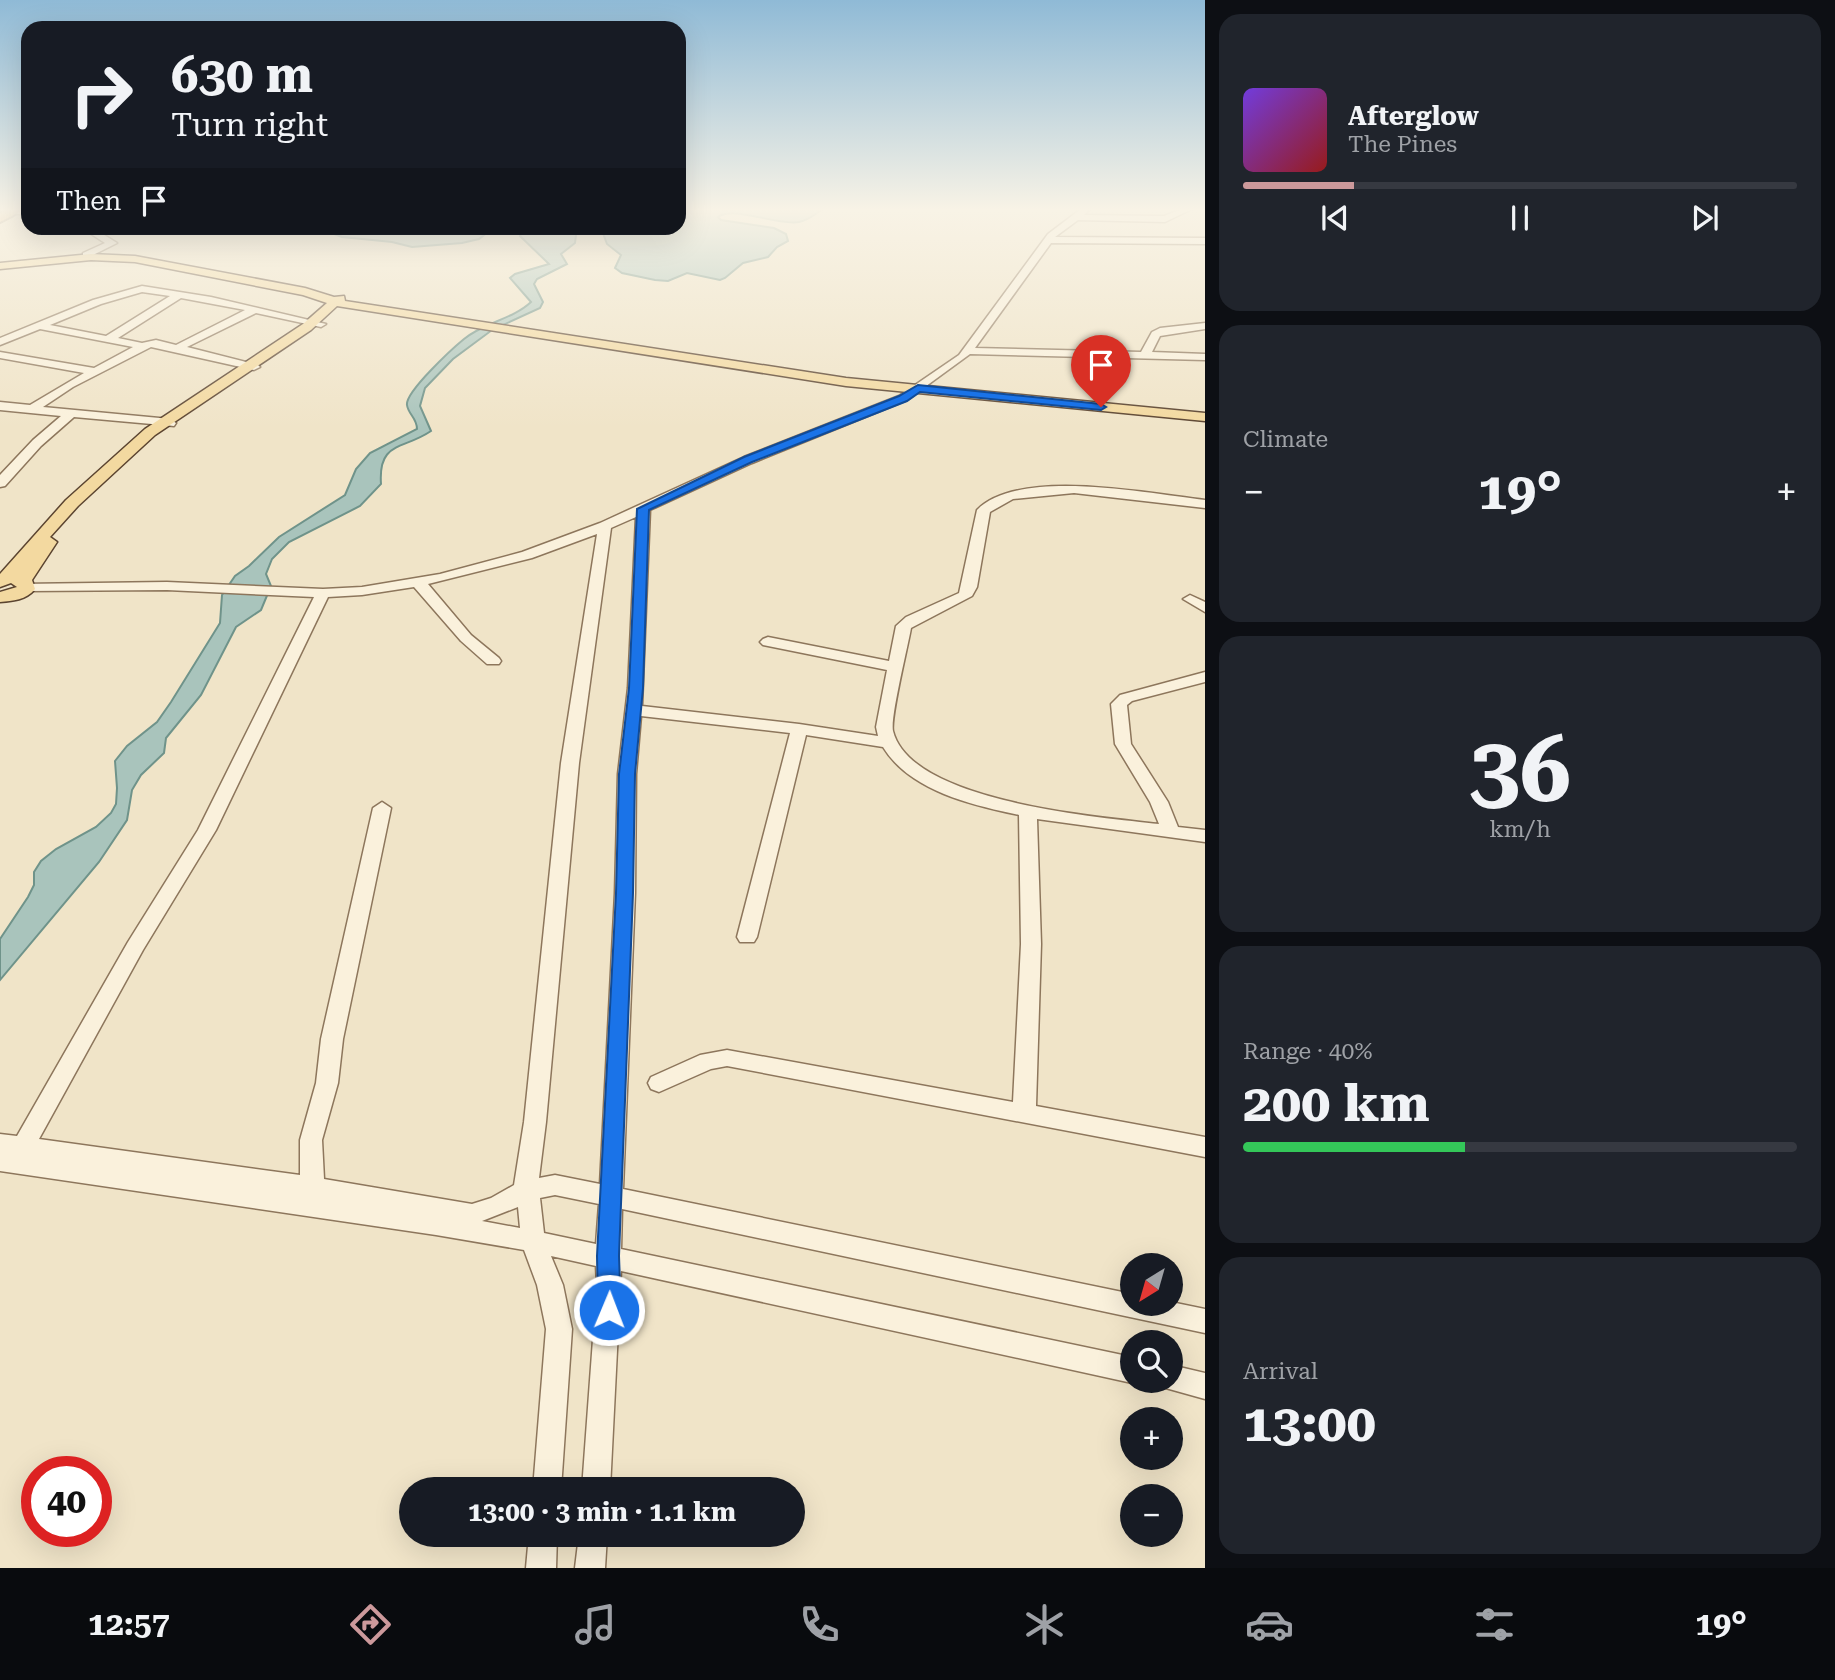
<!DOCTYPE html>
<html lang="en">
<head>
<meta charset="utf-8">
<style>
	:root { --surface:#171b24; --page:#20242c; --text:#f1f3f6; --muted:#9ea1a6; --line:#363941; --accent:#cc999b }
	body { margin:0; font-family:"Roboto Serif",serif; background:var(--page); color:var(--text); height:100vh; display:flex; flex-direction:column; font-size:26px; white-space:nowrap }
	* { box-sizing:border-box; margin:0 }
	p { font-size:23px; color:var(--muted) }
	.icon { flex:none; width:38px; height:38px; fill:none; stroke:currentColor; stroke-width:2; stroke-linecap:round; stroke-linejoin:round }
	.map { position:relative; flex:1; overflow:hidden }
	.drawer { display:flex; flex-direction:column; gap:14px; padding:14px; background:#0d0f14; width:630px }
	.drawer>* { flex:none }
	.banner { position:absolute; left:21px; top:21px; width:665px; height:214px; border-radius:21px; box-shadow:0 7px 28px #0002; background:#171b24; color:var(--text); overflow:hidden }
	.needle { width:46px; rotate:217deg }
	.fabs { position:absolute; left:1120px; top:1253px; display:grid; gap:14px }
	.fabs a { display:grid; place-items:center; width:63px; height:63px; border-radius:50%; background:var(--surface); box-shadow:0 7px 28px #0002; font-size:35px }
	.speed { position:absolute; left:21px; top:1456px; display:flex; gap:14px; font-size:35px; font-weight:700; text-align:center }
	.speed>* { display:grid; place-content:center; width:91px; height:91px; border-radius:50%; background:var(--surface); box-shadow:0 7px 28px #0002; line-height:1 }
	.speed .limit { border:10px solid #d22; background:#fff; color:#111 }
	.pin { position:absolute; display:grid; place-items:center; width:60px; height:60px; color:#fff; margin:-72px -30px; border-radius:50% 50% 50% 0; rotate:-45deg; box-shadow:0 0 7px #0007 }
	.pin .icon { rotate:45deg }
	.me { position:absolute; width:77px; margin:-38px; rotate:1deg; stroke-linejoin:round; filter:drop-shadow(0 0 5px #0008) }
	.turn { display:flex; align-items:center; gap:24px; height:147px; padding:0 35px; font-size:32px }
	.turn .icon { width:91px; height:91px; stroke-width:2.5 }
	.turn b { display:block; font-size:49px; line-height:60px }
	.then { display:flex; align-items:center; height:66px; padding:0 35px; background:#0003; gap:14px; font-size:26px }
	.big { font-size:52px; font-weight:700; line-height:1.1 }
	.drawer .card { flex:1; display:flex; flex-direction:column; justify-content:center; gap:10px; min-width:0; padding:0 24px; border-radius:21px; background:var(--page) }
	.drawer .dial { align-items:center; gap:0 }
	.dial b { font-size:91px; line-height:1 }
	.song { display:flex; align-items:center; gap:21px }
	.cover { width:84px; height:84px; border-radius:10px; background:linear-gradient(135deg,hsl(260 70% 55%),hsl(0 70% 35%)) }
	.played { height:7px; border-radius:4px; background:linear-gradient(90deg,var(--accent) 20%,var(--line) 20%) }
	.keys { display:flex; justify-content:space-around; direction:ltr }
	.heat { display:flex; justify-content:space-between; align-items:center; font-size:38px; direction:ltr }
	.charge { height:10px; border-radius:5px; background:linear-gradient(90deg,#34c759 40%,var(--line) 0) }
	.trip { position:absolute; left:399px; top:1477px; width:406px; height:70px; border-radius:35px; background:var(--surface); box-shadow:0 7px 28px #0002; font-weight:700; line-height:70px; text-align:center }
	.tab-bar { display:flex; height:112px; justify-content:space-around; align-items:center; background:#090b0e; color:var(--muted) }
	.tab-bar .icon { width:49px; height:49px }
	.tab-bar .current { color:var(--accent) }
	.tab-bar b { font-size:32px; color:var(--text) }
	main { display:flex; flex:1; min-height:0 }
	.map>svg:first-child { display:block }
	.water { fill:#a9c4bc; stroke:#6f938a; stroke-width:2 }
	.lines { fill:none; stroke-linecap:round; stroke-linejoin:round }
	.minor-casing { stroke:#8d765c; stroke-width:3 }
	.major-casing { stroke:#5b4430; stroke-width:3 }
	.highway-casing { stroke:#5b4430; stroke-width:4 }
	.minor { fill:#faf1dc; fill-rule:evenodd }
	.major { fill:#f3d9a0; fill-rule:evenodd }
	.highway { fill:#e0a458; fill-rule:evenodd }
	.route { fill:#1a73e8; stroke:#114b97; stroke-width:2 }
</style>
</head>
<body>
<main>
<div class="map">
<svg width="1205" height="1568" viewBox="0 0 1205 1568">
	<rect width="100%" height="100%" fill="#f0e4c8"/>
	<path class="water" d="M679 209H823C815 214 809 220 799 222 777 226 733 205 718 217L721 220 774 228 786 234 788 241 777 247 768 257 743 263 725 278 720 280 687 273 668 281 655 280 622 273 615 268 621 255 607 244 601 228H679Z
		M318 228H493L479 239 462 243 412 247 392 242 342 237Z
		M525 228H570L576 235 575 243 561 254 567 264 537 279 534 284 543 302 540 308 492 330 453 359 425 388 420 406 431 431C403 450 378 441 381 484L360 506 289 542 272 559 266 574 271 586 261 610 236 627 201 695 166 738 164 753 141 775 132 790 127 820 99 862 0 980V939L28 897 34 885V872L41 861 56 849 96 827 111 813 116 804 117 788 115 761 127 746 157 722 171 702 220 623 222 595 235 576 249 566 279 537 345 495 356 469 370 453 417 429C417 418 408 414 407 405 405 392 453 348 464 339 483 323 513 319 531 302L510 278 515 274 549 264 520 236Z"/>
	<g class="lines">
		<defs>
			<path id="minor" d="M10 209H28V215L10 213Z
				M1081 209H1090L1084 215 1164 216 1182 209H1192L1165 222 1078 220 1055 237 1205 238V244L1051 243 975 348 1141 352 1152 332 1160 328 1205 323V329L1160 336 1152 352 1205 354V360L970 354 907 400 752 463 650 510 642 706 799 724 878 736 876 727 887 670 763 645 760 642 763 639 768 637 889 661 896 626 906 617 959 593 977 510C1019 467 1150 494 1205 500V508L1074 493 1013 499 990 512 977 587 972 596 911 628C908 646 890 718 893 731 911 802 1098 817 1159 824L1150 802 1115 744 1111 704 1120 695 1205 672V682L1132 701 1127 705 1131 744 1168 802 1178 827 1205 830V842L1037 819 1041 944 1036 1106 1205 1137V1157L727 1066 711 1069 659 1092 651 1089 648 1083 651 1077 700 1055 727 1050 1013 1102 1021 944 1019 815C972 805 910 791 883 747L806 735 757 937 754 942H740L737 937 790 733 641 716 636 774 635 893 623 1189 1132 1294V1304L1171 1302 1205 1309V1333L622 1209 621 1249 1132 1357V1381H1137L1132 1383 621 1271 610 1489H582L597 1285 596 1266 551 1256 563 1285 572 1329 561 1489H533L546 1329 537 1285 524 1250 436 1235 0 1171V1134L17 1136 128 942 198 830 314 597 167 590 27 591 20 587 22 584 167 582 323 589 362 587 440 574 522 552 600 523 744 457 899 396 959 355 1048 234ZM636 517 628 688 618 774 615 893 600 1184 555 1175 539 1178 546 1122 579 763 611 528ZM597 534 561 763 524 1122 514 1185 491 1198 472 1204 324 1179 322 1140 338 1083 343 1039 391 808 382 802 373 808 321 1039 316 1083 300 1140V1175L39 1139 143 950 216 830 328 597 362 595 414 587 461 641 487 664H499L501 661 499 658 471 635 428 584 532 558ZM555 1195 599 1204 596 1244 544 1233 540 1198ZM518 1207 520 1228 482 1221Z
				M82 228H93L117 243 89 257H83V253L105 243Z
				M167 228H181L176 231Z
				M142 286 211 297 326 324 321 327 256 313 187 347 258 365 260 367 254 370 151 347 73 387 43 407 170 419 176 423 174 426 74 417 41 446 5 486 0 487V475L33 440 61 416 0 410V402L30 405 84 373 0 358V352L94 368 133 347 40 329 0 345V338L93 300ZM142 292 170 296 106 336 50 325 101 304ZM181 298 245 310 176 345 156 340 142 343 118 338Z
				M1190 595 1205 602V612L1183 599Z
				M1171 1365 1205 1373V1399L1162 1387 1159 1381H1171Z
				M529 1535H557L556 1568H526Z
				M579 1535H607L605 1568H575Z"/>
			<path id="major" d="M91 254 135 256 305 288 334 297 344 296 345 301 846 378 1205 413V421L846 386 337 306 311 330 155 435 78 506 50 537 57 542 32 580 35 589C26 600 13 601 0 602V592L17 587 11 583 0 587V574L66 500 145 429 303 324 327 303 303 295 135 262 91 260 0 269V263Z"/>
			<path id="highway" d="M10 209H25L0 222V213Z"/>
		</defs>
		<use href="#minor" class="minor-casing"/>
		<use href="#major" class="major-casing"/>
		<use href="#highway" class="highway-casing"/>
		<use href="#minor" class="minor"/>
		<use href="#major" class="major"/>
		<use href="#highway" class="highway"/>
	</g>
	<linearGradient id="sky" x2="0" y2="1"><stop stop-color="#8fbad6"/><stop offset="0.49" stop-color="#f8f3e6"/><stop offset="1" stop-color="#f8f3e6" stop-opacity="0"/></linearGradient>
	<rect width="1205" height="428" fill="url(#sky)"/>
	<path class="route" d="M918 385 1101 404 1106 407 1101 410 920 392 907 401 752 462 649 510 643 688 635 774 633 893 619 1256 621 1310 617 1317 609 1321 601 1317 598 1310 597 1256 616 893 619 774 629 688 637 509 744 457 899 396Z"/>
</svg>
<div class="fabs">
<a><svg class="needle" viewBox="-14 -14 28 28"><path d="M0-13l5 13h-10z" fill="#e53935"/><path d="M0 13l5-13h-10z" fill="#9ea1a6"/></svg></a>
<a><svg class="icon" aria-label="search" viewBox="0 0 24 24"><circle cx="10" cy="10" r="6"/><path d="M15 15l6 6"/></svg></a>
<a>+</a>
<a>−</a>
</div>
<div class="speed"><div class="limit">40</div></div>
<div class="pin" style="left:1101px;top:407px;background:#d93025"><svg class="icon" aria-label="arrive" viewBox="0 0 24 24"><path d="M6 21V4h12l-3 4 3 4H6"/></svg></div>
<svg class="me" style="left:609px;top:1310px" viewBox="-20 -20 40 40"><circle r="17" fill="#1a73e8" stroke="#fff" stroke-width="3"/><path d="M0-11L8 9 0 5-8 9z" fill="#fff"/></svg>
<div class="trip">13:00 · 3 min · 1.1 km</div>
<div class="banner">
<div class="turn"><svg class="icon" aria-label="right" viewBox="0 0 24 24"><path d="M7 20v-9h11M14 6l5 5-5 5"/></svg><div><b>630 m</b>Turn right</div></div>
<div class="then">Then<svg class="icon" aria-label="arrive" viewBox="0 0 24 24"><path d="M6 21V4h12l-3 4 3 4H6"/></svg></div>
</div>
</div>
<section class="drawer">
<div class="card">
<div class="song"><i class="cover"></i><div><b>Afterglow</b><p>The Pines</p></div></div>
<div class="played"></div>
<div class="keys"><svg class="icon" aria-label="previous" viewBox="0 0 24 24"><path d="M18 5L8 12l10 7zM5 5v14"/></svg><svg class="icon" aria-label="pause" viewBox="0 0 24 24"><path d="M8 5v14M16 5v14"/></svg><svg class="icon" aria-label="next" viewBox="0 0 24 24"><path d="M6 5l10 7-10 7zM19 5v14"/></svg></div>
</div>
<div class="card"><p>Climate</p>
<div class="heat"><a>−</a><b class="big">19°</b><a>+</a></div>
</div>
<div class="card dial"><b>36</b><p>km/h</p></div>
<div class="card"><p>Range · 40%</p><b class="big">200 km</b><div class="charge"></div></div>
<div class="card"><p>Arrival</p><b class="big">13:00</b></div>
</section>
</main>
<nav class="tab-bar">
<b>12:57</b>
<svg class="icon current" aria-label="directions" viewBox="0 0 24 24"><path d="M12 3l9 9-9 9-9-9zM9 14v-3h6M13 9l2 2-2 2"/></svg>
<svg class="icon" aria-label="music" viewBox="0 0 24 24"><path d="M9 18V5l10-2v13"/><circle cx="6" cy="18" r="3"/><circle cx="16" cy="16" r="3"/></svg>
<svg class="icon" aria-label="phone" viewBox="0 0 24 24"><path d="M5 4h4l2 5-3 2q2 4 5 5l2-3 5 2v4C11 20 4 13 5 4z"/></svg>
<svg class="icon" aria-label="climate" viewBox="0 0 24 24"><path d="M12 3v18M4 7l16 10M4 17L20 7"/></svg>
<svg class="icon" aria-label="car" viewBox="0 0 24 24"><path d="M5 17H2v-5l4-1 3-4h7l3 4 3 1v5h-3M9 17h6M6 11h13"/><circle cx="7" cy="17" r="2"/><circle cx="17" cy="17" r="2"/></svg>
<svg class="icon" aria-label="filters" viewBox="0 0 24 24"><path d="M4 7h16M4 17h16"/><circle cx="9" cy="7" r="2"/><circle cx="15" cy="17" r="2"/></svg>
<b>19°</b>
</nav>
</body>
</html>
